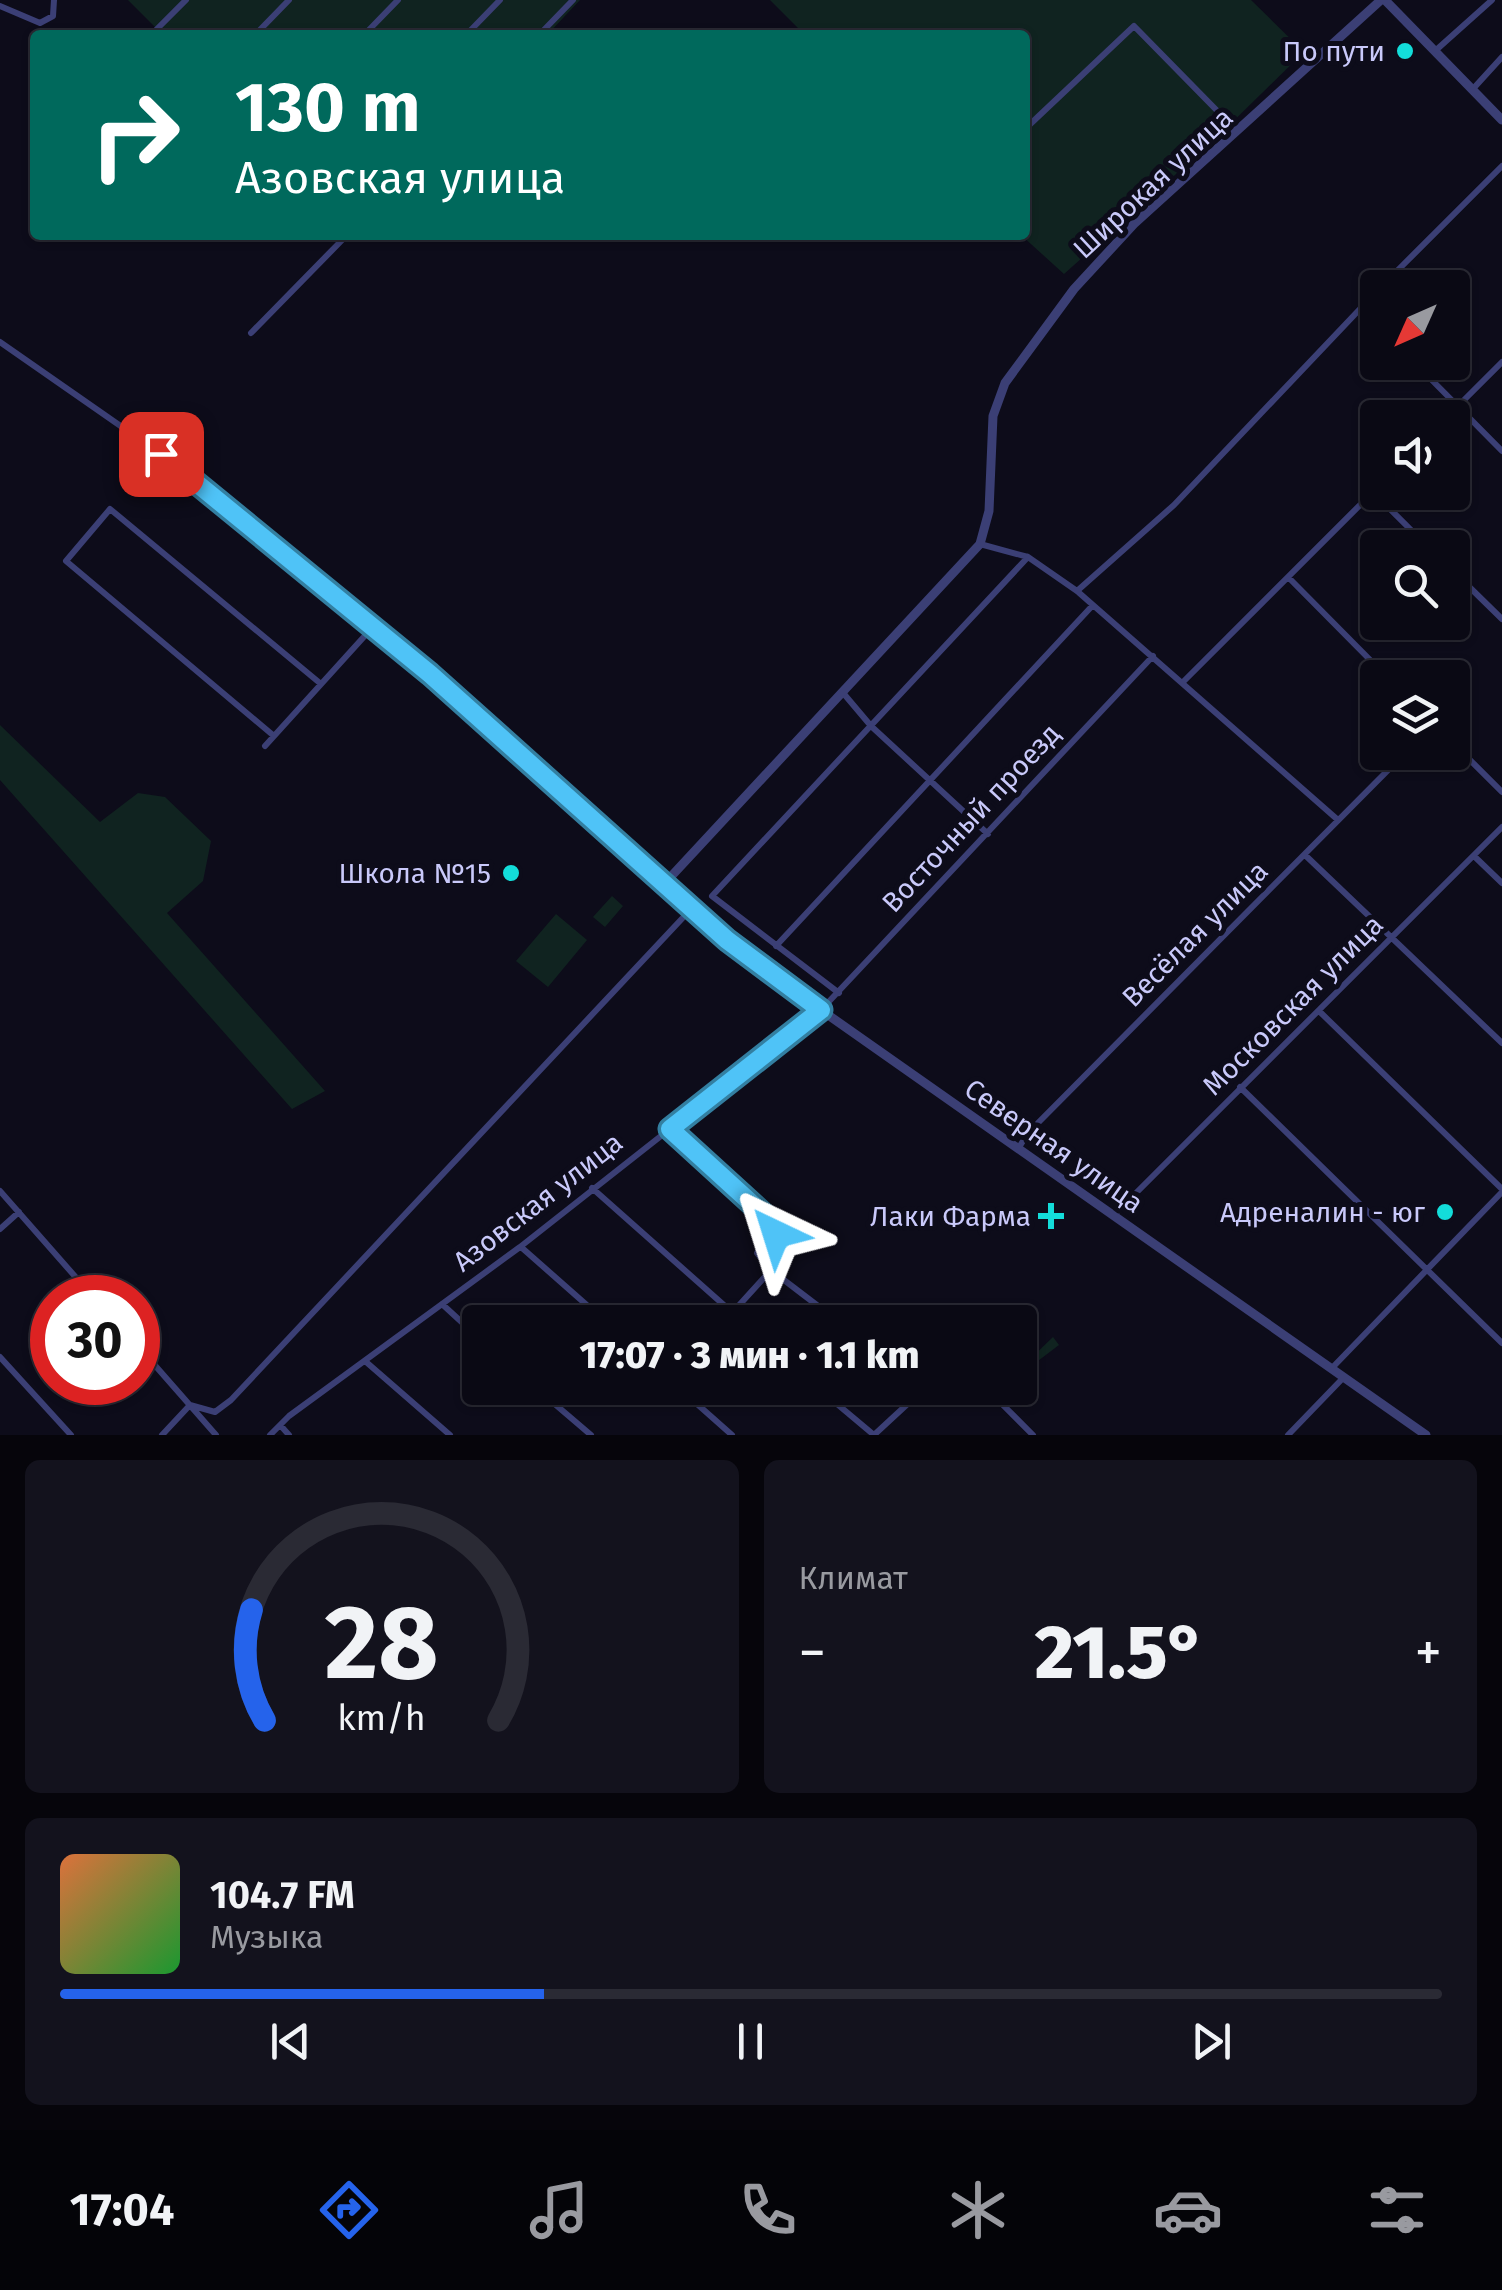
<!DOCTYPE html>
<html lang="ru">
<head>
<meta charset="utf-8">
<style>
	:root { --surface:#0a0914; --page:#13121d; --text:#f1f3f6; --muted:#999aa0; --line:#2a2a34; --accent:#2563eb }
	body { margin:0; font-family:"Fira Sans",sans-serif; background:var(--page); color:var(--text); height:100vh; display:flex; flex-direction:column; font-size:38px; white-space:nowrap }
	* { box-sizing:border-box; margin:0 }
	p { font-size:32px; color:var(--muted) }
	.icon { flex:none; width:55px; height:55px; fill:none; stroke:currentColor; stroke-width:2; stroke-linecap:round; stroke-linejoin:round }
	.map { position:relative; height:1435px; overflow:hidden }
	.sheet { display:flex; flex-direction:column; gap:25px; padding:25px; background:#06050b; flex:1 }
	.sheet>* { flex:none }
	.banner { position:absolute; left:30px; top:30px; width:1000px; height:210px; border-radius:10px; box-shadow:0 2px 8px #0004,0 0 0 2px var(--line); background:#00695c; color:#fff; overflow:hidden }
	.needle { width:65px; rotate:225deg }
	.controls { position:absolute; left:1360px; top:270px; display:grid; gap:20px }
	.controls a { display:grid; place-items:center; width:110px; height:110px; border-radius:10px; background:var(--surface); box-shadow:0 2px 8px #0004,0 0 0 2px var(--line); font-size:50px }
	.speed { position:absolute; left:30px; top:1275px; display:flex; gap:20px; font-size:50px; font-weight:700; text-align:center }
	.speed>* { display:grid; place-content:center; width:130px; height:130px; border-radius:50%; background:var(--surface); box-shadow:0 2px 8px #0004,0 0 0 2px var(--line); line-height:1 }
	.speed .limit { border:15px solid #d22; background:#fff; color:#111 }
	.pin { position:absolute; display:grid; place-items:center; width:85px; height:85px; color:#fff; margin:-42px; border-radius:20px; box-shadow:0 5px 15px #0006 }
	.me { position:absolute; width:110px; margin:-55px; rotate:319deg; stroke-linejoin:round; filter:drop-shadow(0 0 8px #0008) }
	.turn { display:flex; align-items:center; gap:35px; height:210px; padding:0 40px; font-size:45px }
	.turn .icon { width:130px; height:130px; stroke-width:2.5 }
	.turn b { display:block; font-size:70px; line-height:85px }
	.big { font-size:75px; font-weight:800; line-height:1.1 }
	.sheet .card { flex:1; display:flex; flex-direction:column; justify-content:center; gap:15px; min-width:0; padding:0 35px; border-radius:15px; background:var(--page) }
	.sheet .dial { align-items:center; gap:0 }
	.dial svg { height:260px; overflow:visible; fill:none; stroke:var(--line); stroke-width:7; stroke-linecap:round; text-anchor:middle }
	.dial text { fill:var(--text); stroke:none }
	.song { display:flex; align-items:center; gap:30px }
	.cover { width:120px; height:120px; border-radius:15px; background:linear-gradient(135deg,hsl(20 70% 55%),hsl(130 70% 35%)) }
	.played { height:10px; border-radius:5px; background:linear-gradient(90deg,var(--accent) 35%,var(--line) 35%) }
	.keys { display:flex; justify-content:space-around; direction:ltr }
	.heat { display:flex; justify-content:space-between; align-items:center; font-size:55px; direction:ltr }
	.sheet .tiles { flex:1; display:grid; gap:25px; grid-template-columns:1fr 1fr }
	.card:last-child { grid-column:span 2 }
	.trip { position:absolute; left:462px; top:1305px; width:575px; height:100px; border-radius:10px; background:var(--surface); box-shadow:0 2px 8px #0004,0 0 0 2px var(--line); font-weight:800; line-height:100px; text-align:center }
	.tabs { display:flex; height:160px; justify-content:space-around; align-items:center; background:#040408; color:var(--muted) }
	.tabs .icon { width:70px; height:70px }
	.tabs .selected { color:var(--accent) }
	.tabs b { font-size:45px; color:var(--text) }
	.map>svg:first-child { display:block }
	.green { fill:#102320 }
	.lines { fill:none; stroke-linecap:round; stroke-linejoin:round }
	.minor { stroke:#3b3f75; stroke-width:6 }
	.tertiary { stroke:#3b3f75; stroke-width:9 }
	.route-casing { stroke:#337fa1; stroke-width:25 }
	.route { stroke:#4fc3f7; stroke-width:18 }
	.poi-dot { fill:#13ddda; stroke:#0d0c1a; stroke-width:4 }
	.labels { text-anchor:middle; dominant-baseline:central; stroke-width:10; stroke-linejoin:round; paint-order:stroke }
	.poi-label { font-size:28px; fill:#c9c9fa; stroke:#0d0c1a; text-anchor:end }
	.street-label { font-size:28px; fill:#c9c9fa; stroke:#0d0c1a }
</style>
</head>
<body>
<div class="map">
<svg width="1502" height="1435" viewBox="0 0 1502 1435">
	<rect width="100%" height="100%" fill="#0d0c1a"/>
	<path class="green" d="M128 0H580L547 35H163Z
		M770 0H1251L1304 52 1213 141 1064 274 1021 235H1025V35H805Z
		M0 725 100 822 138 793 165 797 211 841 203 881 167 913 325 1091 292 1109 0 780Z
		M612 896 623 906 605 927 593 917Z
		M556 914 587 940 548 987 516 961Z
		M1053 1337 1059 1345 1030 1367 1026 1363Z"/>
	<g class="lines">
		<path class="minor" d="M0 6 40 23 53 16 54 0
			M151 35 186 0
			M255 35 289 0
			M364 35 398 0
			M466 35 500 0
			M539 35 573 0
			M1435 51 1492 0
			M1472 90 1502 57
			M1025 129 1134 26 1237 131
			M1380 288 1502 166
			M1361 307 1378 324
			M251 333 347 235
			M0 342 178 466 430 674 665 883
			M1414 362 1502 451
			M1446 418 1502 362
			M1373 492 1429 548
			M980 544 1028 557 1077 591 1338 820
			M1452 570 1502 619
			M1289 578 1388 678
			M1077 591 1174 505 1378 290
			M1183 682 1378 487
			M844 694 871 726 988 834
			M274 736 66 561 110 509 321 684
			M1452 742 1502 792
			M265 746 371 629
			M1305 855 1502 1043
			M1474 856 1502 883
			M776 946 1093 605
			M839 993 712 896 1028 557
			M1319 1011 1502 1189
			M1240 1087 1502 1343
			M670 1129 776 1227V1233L764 1240 757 1253 771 1270 732 1313
			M1018 1149 1028 1133 1406 752
			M592 1188 743 1322
			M0 1191 94 1298
			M1114 1215 1502 827
			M0 1229 19 1212
			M521 1247 606 1322
			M771 1270 839 1322
			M442 1304 480 1339
			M138 1346 216 1435
			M0 1357 71 1435
			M365 1361 450 1435
			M1332 1368 1502 1192
			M536 1388 591 1435
			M679 1388 732 1435
			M818 1388 874 1435
			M986 1388 1033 1435
			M190 1405 215 1412 231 1400 692 908
			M281 1426 289 1435
			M162 1435 190 1405
			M270 1435 289 1416 520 1247 821 1010 1153 656
			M874 1435 914 1398 917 1388
			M1288 1435 1344 1377"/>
		<path class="tertiary" d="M1381 0 1134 224 1074 289 1005 383 993 416 989 511 980 544 665 883 727 940 821 1010 1426 1435
			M1385 0 1502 120"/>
	</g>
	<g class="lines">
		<defs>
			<path id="route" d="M161 454 430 674 727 940 821 1010 670 1129 773 1223 776 1234"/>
		</defs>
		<use href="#route" class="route-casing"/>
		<use href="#route" class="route"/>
	</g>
	<g class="poi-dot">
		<circle cx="1405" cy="51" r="10"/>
		<circle cx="511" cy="873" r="10"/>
		<circle cx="1445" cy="1212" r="10"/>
		<path d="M1046 1201h10v10h10v10h-10v10h-10v-10h-10v-10h10z"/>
	</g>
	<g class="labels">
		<g class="poi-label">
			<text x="1385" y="51">По пути</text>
			<text x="491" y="873">Школа №15</text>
			<text x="1425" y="1212">Адреналин - юг</text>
			<text x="1031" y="1216">Лаки Фарма</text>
		</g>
		<g class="street-label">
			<text transform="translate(1153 183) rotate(-43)">Широкая улица</text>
			<text transform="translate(971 818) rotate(-47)">Восточный проезд</text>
			<text transform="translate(1195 934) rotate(-45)">Весёлая улица</text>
			<text transform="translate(1293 1005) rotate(-45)">Московская улица</text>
			<text transform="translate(1054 1146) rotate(35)">Северная улица</text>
			<text transform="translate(538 1202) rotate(-38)">Азовская улица</text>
		</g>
	</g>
</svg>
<div class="controls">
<a><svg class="needle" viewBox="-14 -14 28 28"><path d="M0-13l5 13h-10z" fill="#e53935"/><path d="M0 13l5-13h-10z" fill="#999aa0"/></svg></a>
<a><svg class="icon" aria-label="sound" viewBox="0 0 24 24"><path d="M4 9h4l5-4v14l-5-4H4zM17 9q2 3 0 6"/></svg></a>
<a><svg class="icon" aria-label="search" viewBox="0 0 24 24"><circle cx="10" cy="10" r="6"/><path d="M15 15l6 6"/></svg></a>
<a><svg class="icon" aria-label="layers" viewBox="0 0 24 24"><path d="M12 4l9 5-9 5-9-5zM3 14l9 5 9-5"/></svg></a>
</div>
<div class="speed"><div class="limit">30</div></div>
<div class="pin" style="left:161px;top:454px;background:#d93025"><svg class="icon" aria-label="arrive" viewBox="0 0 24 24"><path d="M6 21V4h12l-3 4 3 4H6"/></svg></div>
<svg class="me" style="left:776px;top:1234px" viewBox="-20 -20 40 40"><path d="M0-17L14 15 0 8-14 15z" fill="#4fc3f7" stroke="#fff" stroke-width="4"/></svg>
<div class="trip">17:07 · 3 мин · 1.1 km</div>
<div class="banner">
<div class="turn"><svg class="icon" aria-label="right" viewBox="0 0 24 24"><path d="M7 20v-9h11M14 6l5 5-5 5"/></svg><div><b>130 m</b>Азовская улица</div></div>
</div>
</div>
<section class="sheet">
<div class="tiles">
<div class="card dial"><svg viewBox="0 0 100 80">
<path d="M14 69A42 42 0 1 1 86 69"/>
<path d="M14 69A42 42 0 0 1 10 35" stroke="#2563eb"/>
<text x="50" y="56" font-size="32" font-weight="700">28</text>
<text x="50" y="72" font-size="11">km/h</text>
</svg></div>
<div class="card"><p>Климат</p>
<div class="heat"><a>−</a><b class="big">21.5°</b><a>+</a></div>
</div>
<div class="card">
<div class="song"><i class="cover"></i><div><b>104.7 FM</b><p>Музыка</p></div></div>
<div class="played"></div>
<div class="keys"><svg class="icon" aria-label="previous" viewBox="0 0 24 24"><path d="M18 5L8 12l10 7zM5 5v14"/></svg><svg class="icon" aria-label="pause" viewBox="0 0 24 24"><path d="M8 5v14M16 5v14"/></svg><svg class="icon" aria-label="next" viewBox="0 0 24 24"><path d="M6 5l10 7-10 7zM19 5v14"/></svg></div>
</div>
</div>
</section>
<nav class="tabs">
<b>17:04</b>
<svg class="icon selected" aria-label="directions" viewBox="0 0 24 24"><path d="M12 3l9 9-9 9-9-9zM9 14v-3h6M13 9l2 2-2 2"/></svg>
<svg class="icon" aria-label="music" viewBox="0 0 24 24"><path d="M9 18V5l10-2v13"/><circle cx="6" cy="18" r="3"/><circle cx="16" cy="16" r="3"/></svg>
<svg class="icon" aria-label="phone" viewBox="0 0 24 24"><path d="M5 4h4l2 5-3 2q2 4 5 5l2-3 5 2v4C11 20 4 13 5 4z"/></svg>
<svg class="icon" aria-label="climate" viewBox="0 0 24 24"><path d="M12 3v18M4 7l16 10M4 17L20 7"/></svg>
<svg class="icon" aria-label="car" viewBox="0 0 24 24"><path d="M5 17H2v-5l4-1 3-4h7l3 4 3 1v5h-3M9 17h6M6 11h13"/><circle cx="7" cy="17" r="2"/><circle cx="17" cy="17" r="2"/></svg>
<svg class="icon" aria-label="filters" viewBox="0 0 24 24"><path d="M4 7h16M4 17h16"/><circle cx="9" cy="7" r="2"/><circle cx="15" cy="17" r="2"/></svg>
</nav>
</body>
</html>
